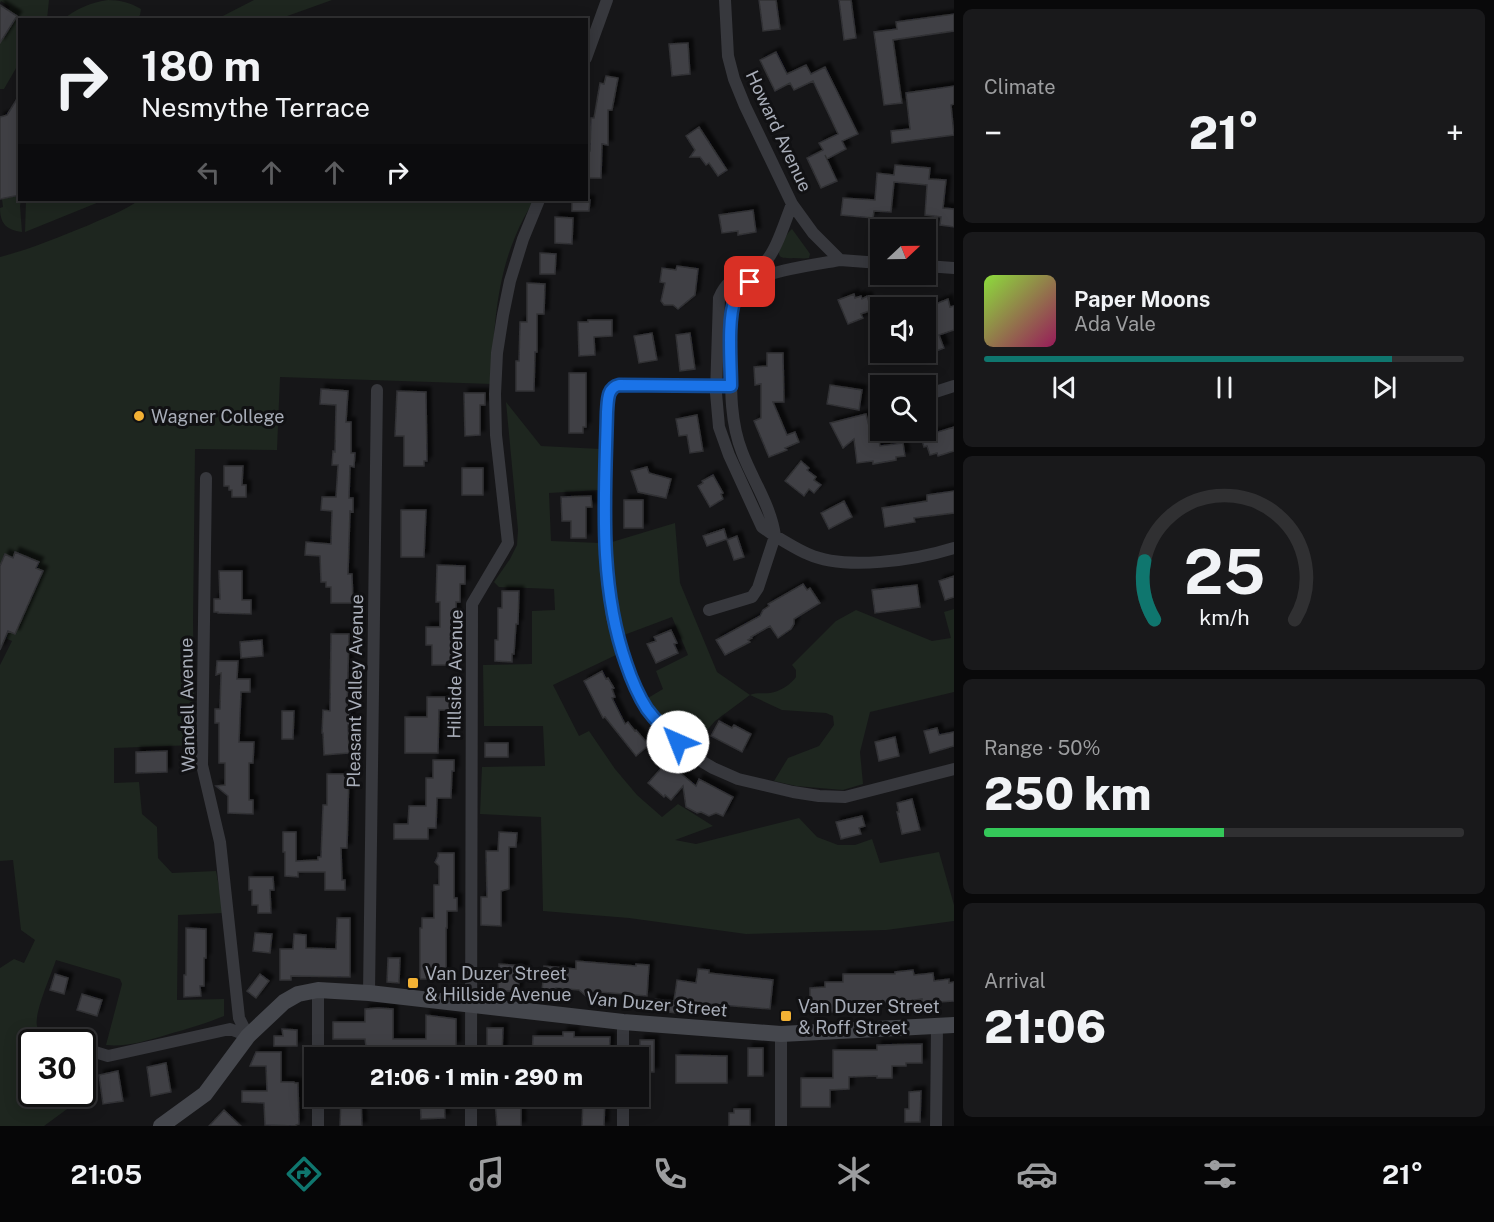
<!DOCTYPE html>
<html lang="en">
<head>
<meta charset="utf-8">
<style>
	:root { --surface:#101012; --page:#19191b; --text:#f1f3f6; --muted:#9c9d9f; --line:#303032; --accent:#0f766e }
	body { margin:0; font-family:"Public Sans",sans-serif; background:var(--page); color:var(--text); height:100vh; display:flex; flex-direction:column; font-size:22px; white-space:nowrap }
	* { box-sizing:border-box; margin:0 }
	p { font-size:20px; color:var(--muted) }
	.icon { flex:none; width:33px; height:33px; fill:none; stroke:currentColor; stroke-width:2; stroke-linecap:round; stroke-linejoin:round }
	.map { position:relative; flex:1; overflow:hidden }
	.drawer { display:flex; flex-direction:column; gap:9px; padding:9px; background:#09090a; width:540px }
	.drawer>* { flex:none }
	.guide { position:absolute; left:18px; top:18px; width:570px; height:183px; border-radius:0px; box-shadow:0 3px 15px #0003,0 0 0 2px var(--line); background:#101012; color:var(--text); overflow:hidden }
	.needle { width:39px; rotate:68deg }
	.controls { position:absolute; left:870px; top:219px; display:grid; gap:12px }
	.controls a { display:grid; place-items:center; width:66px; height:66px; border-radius:0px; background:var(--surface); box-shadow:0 3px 15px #0003,0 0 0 2px var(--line); font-size:30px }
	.speed { position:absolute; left:18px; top:1029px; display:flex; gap:12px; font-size:30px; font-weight:700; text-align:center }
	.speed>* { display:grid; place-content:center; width:78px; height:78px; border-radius:50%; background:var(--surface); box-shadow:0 3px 15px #0003,0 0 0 2px var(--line); line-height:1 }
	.speed .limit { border:3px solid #111; border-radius:9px; background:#fff; color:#111 }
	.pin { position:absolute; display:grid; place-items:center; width:51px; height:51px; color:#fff; margin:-26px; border-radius:12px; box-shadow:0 3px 9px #0006 }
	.me { position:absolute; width:66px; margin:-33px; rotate:316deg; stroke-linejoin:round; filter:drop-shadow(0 0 4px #0008) }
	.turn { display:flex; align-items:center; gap:21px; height:126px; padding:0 24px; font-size:27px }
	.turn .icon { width:78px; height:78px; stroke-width:2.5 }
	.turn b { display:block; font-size:42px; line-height:51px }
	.lanes { display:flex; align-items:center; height:57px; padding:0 24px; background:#0003; justify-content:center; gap:30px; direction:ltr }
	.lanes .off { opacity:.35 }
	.big { font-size:45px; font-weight:800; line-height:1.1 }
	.drawer .card { flex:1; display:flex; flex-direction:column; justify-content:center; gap:9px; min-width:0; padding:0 21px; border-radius:9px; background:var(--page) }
	.drawer .dial { align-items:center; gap:0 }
	.dial svg { height:156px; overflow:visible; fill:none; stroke:var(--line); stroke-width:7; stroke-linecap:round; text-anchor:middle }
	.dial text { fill:var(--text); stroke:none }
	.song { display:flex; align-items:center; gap:18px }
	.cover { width:72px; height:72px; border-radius:9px; background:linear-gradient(135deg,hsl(90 70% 55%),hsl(330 70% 35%)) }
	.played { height:6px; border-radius:3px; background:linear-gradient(90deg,var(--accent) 85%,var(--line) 85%) }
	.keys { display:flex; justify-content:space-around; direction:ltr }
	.heat { display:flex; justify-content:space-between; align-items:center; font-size:33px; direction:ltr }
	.charge { height:9px; border-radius:4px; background:linear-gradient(90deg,#34c759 50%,var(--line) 0) }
	.trip { position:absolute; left:304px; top:1047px; width:345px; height:60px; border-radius:0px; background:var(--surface); box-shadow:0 3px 15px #0003,0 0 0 2px var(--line); font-weight:800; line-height:60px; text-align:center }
	.tab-bar { display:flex; height:96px; justify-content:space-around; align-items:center; background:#060607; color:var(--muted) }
	.tab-bar .icon { width:42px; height:42px }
	.tab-bar .on { color:var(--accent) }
	.tab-bar b { font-size:27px; color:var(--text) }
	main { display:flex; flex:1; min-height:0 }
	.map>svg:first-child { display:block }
	.green { fill:#1e261f }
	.building { fill:#404145; stroke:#303034; stroke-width:1.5; filter:url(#shadow) }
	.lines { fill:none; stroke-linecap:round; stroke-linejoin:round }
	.minor { stroke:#37383d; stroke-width:12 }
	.secondary { stroke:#45474d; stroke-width:16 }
	.route-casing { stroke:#114b97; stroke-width:15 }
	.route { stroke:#1a73e8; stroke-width:10 }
	.poi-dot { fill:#f2b134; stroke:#111113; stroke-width:2 }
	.labels { text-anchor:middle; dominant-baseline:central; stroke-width:6; stroke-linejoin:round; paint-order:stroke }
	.street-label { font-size:18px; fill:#a8adb8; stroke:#111113 }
	.poi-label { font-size:18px; fill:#a8adb8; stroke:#111113; text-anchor:start }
</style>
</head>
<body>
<main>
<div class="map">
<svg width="954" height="1126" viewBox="0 0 954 1126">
	<defs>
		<filter id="shadow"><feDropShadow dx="4.5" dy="-4.5" stdDeviation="1.5" flood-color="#0009"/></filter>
	</defs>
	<rect width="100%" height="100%" fill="#161618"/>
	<path class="green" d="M0 0H49L47 19 20 20 19 63 4 89H0V43L8 10 10 7 1 1 0 3Z
		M108 0C120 0 131 3 141 9L140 15 136 19H63C77 9 91 2 108 0Z
		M254 0H332L279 19H217Z
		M19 195 20 200H21L20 206 22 232C6 230 0 223 0 208L3 207 2 199Z
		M26 200H104L25 232Z
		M139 200H534C527 212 520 224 515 237 496 282 493 335 492 384L280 377 277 450 195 449 193 622 195 745 114 748V783L139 782 142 814 157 827 158 858 172 873 216 871 224 913 178 915 177 1000 224 999V1016C205 1024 186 1029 166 1035 146 1041 127 1047 106 1045L122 984 120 979 56 960C51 975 34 1013 37 1026 38 1032 42 1039 47 1042H32V1094H82L83 1058 90 1061 93 1090 44 1126H0V968L14 959 24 963 35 940 21 930 13 860 0 861V665L12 641 5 638 8 631 15 634 39 563 16 552 13 558 5 555 0 566V257C31 249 59 237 89 225 106 217 124 211 139 200Z
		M792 229 808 251 810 254 809 258C804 259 799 258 794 258 778 259 775 256 783 241 786 236 788 232 792 229Z
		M506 402 541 446 601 449V490L549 493 551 541 600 543 606 615 616 655 553 685 579 736 589 731 615 769 637 795 662 817 678 804 713 826 675 840 696 844 799 818 817 837 838 845H855L872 839 880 863 939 852 954 905V921L886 930 746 934 629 918 543 911 541 817 480 814 482 767 545 766 543 726H484L483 665 532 664V611L555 610 554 589 499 587 494 582 510 559 517 545 518 530Z
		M675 523 680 583 717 672 750 695C757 692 763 694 770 693 780 692 791 684 796 677V670L792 665 836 621 856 610 932 641 951 638 944 612 954 609V692L870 712 860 752 863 784 843 790 796 786 774 781 788 758 819 746 834 725 833 716 826 713 782 710 750 695 715 721 694 746C674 732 661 719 648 698L663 689 656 671 688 655 672 617 624 635C618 604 613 574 612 542Z"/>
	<path class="building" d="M759 0H776L780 29 763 31Z
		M839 0H851L856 38 844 40Z
		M0 5 17 16 0 43Z
		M954 14V31L893 40 902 103 884 105 874 32 897 29 896 22Z
		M688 43 690 74 672 76 669 44Z
		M776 52 787 74 806 65 811 74 825 67 858 134 842 141 846 149 827 159 825 155 837 181 821 188 807 158 823 150 819 143 838 134 813 81 794 90 790 83 775 91 760 60Z
		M606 76 618 78 612 110H608V145L602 144 601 178H586V151H590L591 118H594L600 83 604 84Z
		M954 86V104L951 105 954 135 892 143 891 131 910 129 906 93Z
		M20 94V195L0 199V117L7 115Z
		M699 127 727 170 718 176 709 163 706 165 700 157H690L695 150 686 136Z
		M895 165 930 168 929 179 946 180 943 208 954 209V227L940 225 941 217 925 215 927 185 894 182 891 212 874 211 873 218 841 215 843 198 875 200 877 173 894 175Z
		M572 200H590L589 211H572Z
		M753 210 756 232 738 235V231L722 233 719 215Z
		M555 217 573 218 572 244 555 243Z
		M540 253 556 254 555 274H540Z
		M677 266 698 269 695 295 678 309 673 305H664L661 301 665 283 660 282 662 268 676 270Z
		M527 283 545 284 544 314H537V352H535L534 391H516V361H519L520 322H527Z
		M854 294 855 298 861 296 862 299 867 296 872 310 861 314 863 318 848 324 838 300Z
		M948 299 950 307 954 306V330L939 335 944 348 926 355V315L935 311 933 305Z
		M588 320H612V336L594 337 595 355 579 356 578 322H588Z
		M652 333 657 360 639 363 634 336Z
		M690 333 695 369 680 371 676 335Z
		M767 353H783L784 402H773L787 435 795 432 799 442 785 448 787 450 769 457 754 421 761 418V384L755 385 754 367 767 366Z
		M569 373H586V427H583V433H569Z
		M830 385 862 390 859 410 827 404Z
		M321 389 348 391 346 422H351V453H355L354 467 350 466 349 498H353V512L350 511 348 574H352L353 603H331V587H326V582H321L320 556 305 555 306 542 331 544 332 511 321 510 322 497H336L338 465H332L333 451 335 452 336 405 320 404Z
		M397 391 426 392 427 461H424V466H404V436H395Z
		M464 393H485V405H480V435L465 436Z
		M866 414 873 442 879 441 880 446 903 443 905 456 896 457V460L873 464V461L857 463 854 439 843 448 830 423Z
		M697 415 703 451 690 453 687 435 679 436 676 419Z
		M954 427V451L938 456 937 453 930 455 927 446 924 447 921 437Z
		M801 461 809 468 807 470 816 477 814 480 821 485 814 493 809 489 804 496 785 481Z
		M224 466H243L242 485H246V497H232V490H229V486H224Z
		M647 467 649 473 671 479 666 498 638 492 631 471Z
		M462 468H483V495H462Z
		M713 475 723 493 721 494 723 499 710 507 698 486 703 483 702 481Z
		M954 491V513L914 518 915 522 885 527 882 508 927 501V495Z
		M591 496 592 507H586V538H571V521H562L561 497Z
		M624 500H643V528H624Z
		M844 501 852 517 829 529 821 513Z
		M401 510H426L424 557H401Z
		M724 529 727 539 707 546 703 536Z
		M737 536 744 557 734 560 727 540Z
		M15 552 39 562 36 568 43 571 15 634 8 631 0 650V566L5 554 13 558Z
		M437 565 465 566V584H460V602H456L457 645H455V665H432V645H426V627H440V602H436Z
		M219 571H242V600H251V614L218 613V612H214V599H220Z
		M954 576V597L945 600 939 581Z
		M803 584 807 590 810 588 820 603 794 619V624L791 629 778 638 770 626 751 637 752 638 748 640 750 642 725 655 716 640 760 616 763 610 769 606 768 604Z
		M917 585 920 607 875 613 872 590Z
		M502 591H519L518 624H516L514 654H512V662L495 661V640H498V608H502Z
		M671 630 677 643 674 644 678 653 656 663 647 644 656 641 654 637Z
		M331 634H349L347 711H350V725H348L349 753 324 755 323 733H322L323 710 330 711Z
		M262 640 263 656 241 658 240 642Z
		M217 661H238L237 679H250V692H241L239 742H254L253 763H249V800H253V814L228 813V796L216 786 225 785V763H219V723H215V709H220L221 673 216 675Z
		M602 671 606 679 608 678 614 688 612 689 615 697 612 698 625 724 628 722 635 731 636 730 649 745 636 756 605 717 603 718 584 681Z
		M427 697H450V710H439L438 753H405V717H427Z
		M282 711H294L293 739H282Z
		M719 721 732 728 734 725 751 734 742 752 711 736Z
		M937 728 939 735 954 732V746L930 753 924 731Z
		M895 737 899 756 879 761 875 742Z
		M485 743H508V757H485Z
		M167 751V772L136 773V752Z
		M433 760H454V771H452L451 798H437L436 828H428V839H394V824H408L409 806H426V778H433Z
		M665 764 671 769 673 767 696 786 699 779 733 797 723 816 716 813 709 816 701 812 697 813 686 807 683 786 671 800 665 795 664 797 648 783Z
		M327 774H349L347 848H341L342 880H345V890H325V872H298V877L285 876V852H283V832H296V861L318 860V857H321L323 805H327Z
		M912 799 920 830 902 834 897 812H899L897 803Z
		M862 816 865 826 859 828 861 834 841 839 836 822Z
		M499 832 517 833 516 847H509V889L501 891V926L481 925V897H487L486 851H498Z
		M438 853H454V898H457V911H447V928H446V979H420V928H422V918H434V885H439V866L435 862 438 856Z
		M249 877H273L274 890H270L271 913H258V905H252V890H249Z
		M337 918H350V977L291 976V980H280V949H293L294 934 306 935V948L336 949Z
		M186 928 206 929V958H204V986H200L201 996 184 997V975H186Z
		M255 933 272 934 270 953 253 951Z
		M388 958H400L399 983 387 982Z
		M576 961 636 966V964L649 965 647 996 587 991 586 996 579 990 556 988V991L542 992 544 966 576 969Z
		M499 964 524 966 522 980H519L518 992 498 990Z
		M698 969 709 970V973L773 980 770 1009 685 1002 684 1014 652 1010 653 999 674 1001 677 980 696 983Z
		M913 970 914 975 933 973 934 981 949 979V983L954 982V1001L922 1003V999L903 1002H862V1004H838V1012H825V1010H810V988L825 987V982H843V974H895V972Z
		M55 974 68 978 64 994 50 990Z
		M260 974 269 981 256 998 247 991Z
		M82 994 102 1000 97 1016 77 1010Z
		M378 1008 393 1009V1039H426V1015L456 1019V1046H426V1058H395V1052H381V1047H366L365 1039H333V1022H365V1009Z
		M487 1028H503L502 1056H487Z
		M282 1029 297 1030V1046H274V1036H283Z
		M563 1032H574V1037H610L609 1058H532L533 1036H563Z
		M640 1040H654V1072H639Z
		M922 1044V1063H906V1066H892V1078H877V1076L849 1077V1089L830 1090V1107H801V1078H833V1050H877V1045Z
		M748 1048H763V1076H748Z
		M256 1052H281V1082H294L295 1083H298L299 1124 296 1125V1126L265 1125 264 1103 242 1102V1091H267L266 1066H250Z
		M676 1055 727 1056V1083H676Z
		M166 1063 171 1092 151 1096 147 1067Z
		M118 1071 123 1101 103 1104 99 1075Z
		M921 1091 920 1122H905V1109H909V1092Z
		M341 1096H361L362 1126H340Z
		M420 1096H444L445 1118 421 1119Z
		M583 1096H605L604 1126H582Z
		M495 1102H521V1126H497Z
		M734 1109H750V1126H729V1113H734Z
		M224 1110 241 1126H209Z"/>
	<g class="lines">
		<path class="minor" d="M725 0 728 56 734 79 745 106 792 204 813 233 840 260 880 263
			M586 58 607 0
			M840 260C818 264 765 271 748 284 742 289 737 295 734 302 729 316 731 333 731 347 731 382 729 419 742 452 752 479 771 506 775 536 786 542 796 549 808 554 845 571 916 560 954 548
			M926 266 954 268
			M731 386 619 385C607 388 608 401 607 412L605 553 612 617 620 645 631 676 646 708 665 730 691 755 713 768 738 779 793 792 819 796 845 797 954 769
			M926 395 954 386
			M206 478 202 765 220 842 239 1018 248 1036
			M709 610 752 597 758 588 775 536 762 527 729 455 719 427 716 393 719 298C730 272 745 279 763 264 776 253 785 221 792 204
			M369 993 377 390
			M781 1034V1126
			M82 1048 108 1056 230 1029 248 1036
			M318 1058V990
			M471 1058 472 604 508 543 496 435 495 394 497 353 503 315 510 281 523 239 539 200
			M623 1058V1022
			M623 1096V1126
			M318 1126V1096
			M471 1126V1096
			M936 1126 937 1027"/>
		<path class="secondary" d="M161 1126 205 1094 248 1036 284 1002 298 994 318 990 369 993 623 1022 781 1034 954 1025"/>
	</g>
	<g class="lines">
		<defs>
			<path id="route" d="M678 742C667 732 656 721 647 709 638 695 631 678 626 663 598 584 605 495 607 412 608 400 607 388 619 385L731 386C731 365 727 318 735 300 739 293 744 288 750 282"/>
		</defs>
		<use href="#route" class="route-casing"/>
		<use href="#route" class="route"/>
	</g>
	<g class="poi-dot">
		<circle cx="139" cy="416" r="6"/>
		<rect x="407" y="977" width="12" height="12" rx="3"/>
		<rect x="780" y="1010" width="12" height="12" rx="3"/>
	</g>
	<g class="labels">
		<g class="street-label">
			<text transform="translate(779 131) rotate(65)">Howard Avenue</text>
			<text transform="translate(455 674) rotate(-89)">Hillside Avenue</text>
			<text transform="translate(355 691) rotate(-89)">Pleasant Valley Avenue</text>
			<text transform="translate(187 705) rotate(-91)">Wandell Avenue</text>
			<text transform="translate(657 1004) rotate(5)">Van Duzer Street</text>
		</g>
		<g class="poi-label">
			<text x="151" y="416">Wagner College</text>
			<text x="425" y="973">Van Duzer Street<tspan x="425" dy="21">&amp; Hillside Avenue</tspan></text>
			<text x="798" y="1006">Van Duzer Street<tspan x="798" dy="21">&amp; Roff Street</tspan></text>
		</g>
	</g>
</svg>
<div class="controls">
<a><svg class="needle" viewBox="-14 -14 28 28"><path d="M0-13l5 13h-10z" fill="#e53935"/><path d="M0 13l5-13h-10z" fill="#9c9d9f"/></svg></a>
<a><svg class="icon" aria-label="sound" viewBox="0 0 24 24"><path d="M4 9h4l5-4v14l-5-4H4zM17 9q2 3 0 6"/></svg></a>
<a><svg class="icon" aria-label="search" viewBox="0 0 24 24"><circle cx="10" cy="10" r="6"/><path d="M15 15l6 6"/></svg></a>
</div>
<div class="speed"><div class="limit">30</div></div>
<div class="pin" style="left:750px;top:282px;background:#d93025"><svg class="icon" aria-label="arrive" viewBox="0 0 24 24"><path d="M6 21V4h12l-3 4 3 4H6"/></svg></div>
<svg class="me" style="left:678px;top:742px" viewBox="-20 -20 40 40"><circle r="19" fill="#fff"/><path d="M0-13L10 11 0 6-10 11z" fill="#1a73e8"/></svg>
<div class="trip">21:06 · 1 min · 290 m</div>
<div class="guide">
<div class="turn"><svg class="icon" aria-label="right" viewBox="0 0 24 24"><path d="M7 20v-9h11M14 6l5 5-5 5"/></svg><div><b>180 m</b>Nesmythe Terrace</div></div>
<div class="lanes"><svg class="icon off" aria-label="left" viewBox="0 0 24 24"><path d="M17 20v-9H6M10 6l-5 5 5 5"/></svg><svg class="icon off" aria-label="ahead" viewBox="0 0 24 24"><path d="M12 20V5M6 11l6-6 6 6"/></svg><svg class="icon off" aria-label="ahead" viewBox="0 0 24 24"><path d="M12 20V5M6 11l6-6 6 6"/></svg><svg class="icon" aria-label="right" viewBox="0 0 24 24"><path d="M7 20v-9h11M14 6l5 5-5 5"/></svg></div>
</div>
</div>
<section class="drawer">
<div class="card"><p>Climate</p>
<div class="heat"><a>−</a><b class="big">21°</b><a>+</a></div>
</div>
<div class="card">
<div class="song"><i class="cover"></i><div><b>Paper Moons</b><p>Ada Vale</p></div></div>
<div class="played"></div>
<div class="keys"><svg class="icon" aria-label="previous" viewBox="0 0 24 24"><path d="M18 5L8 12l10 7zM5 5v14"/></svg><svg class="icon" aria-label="pause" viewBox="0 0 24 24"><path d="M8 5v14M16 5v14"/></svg><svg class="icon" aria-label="next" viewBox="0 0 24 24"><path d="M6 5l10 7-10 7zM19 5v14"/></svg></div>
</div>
<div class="card dial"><svg viewBox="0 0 100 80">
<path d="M14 69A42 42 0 1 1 86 69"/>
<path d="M14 69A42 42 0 0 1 9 39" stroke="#0f766e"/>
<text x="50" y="56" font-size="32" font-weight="700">25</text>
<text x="50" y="72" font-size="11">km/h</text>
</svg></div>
<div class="card"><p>Range · 50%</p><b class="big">250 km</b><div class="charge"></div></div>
<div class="card"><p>Arrival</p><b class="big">21:06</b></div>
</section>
</main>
<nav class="tab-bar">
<b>21:05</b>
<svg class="icon on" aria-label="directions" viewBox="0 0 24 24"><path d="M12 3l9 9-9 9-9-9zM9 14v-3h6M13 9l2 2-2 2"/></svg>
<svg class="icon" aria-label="music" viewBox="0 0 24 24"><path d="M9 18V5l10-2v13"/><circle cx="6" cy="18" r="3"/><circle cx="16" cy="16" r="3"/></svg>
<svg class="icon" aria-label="phone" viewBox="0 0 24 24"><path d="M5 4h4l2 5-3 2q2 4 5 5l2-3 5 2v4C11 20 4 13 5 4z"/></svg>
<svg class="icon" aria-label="climate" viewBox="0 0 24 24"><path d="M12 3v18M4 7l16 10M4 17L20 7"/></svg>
<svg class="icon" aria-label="car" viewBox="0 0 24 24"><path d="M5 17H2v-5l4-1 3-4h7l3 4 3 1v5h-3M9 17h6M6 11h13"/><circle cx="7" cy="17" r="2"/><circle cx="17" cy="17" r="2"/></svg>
<svg class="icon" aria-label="filters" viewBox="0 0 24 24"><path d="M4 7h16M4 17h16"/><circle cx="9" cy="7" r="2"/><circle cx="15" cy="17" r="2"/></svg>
<b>21°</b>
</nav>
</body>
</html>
